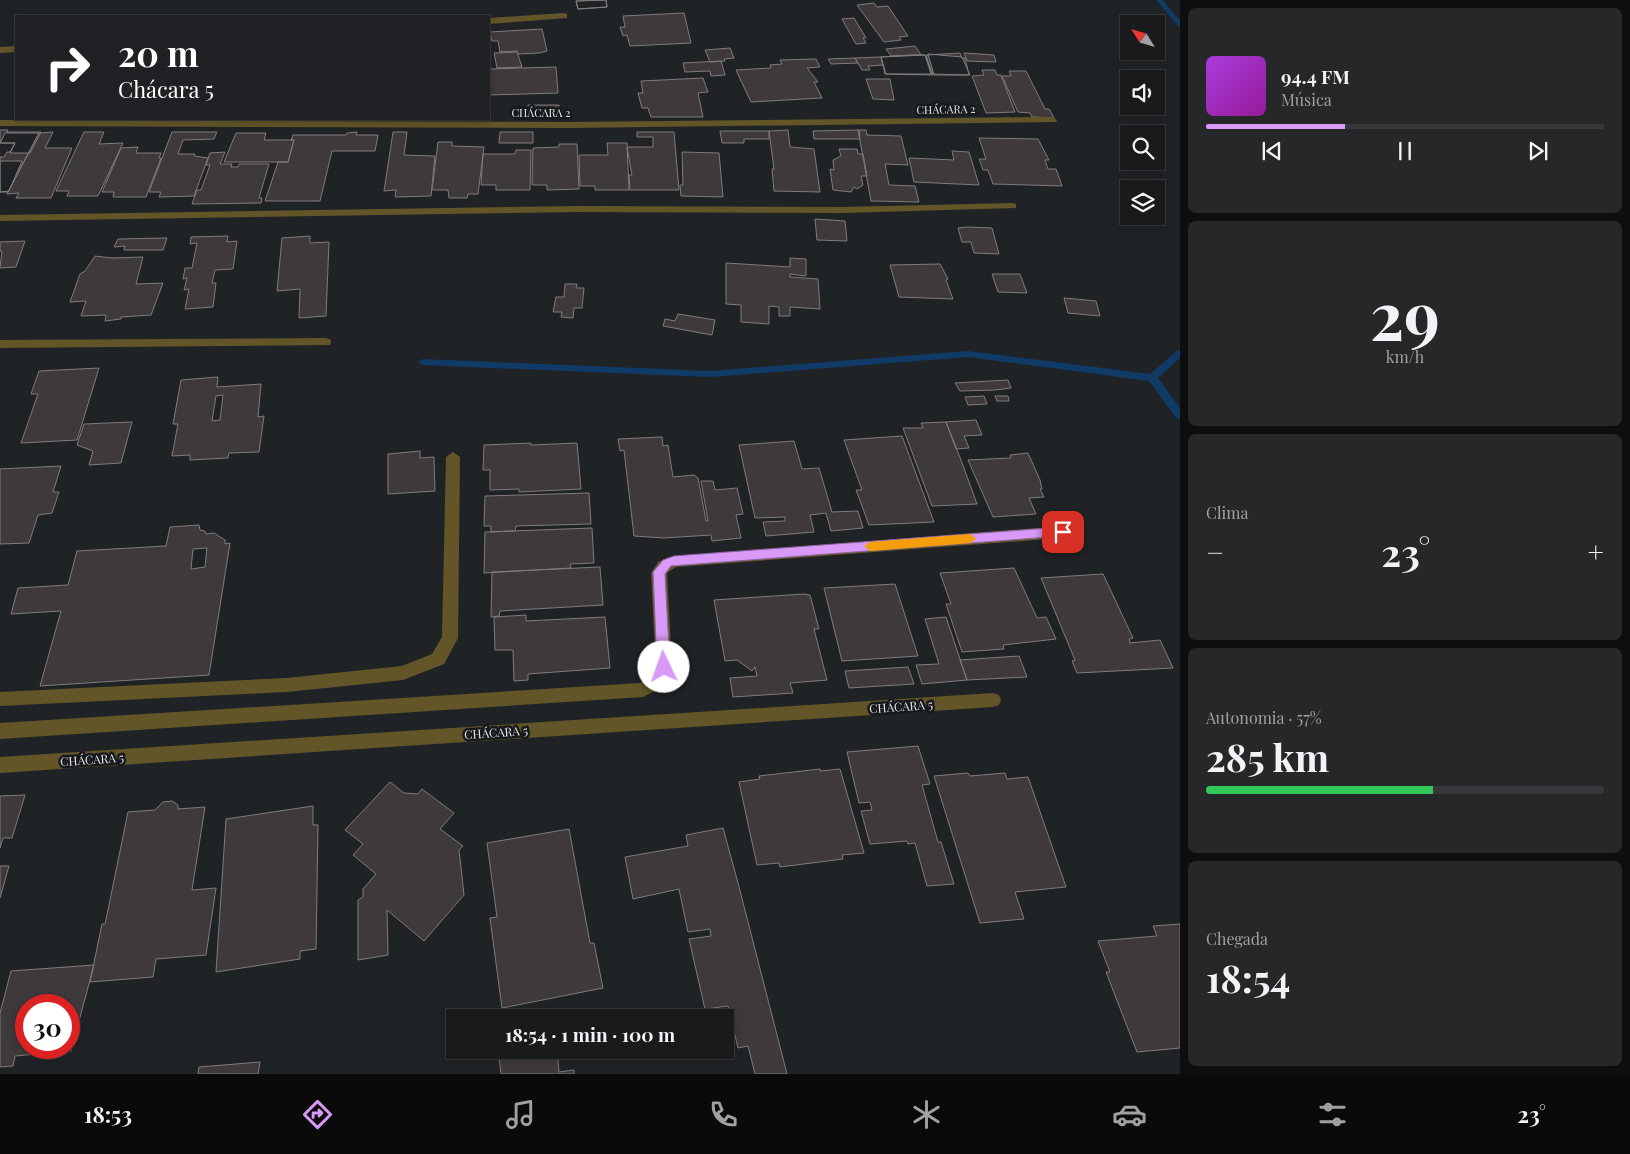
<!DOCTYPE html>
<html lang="pt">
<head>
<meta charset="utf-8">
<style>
	:root { --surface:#181a1c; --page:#252729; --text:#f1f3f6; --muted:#9fa1a3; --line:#36383b; --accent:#d99af7 }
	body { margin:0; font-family:"Playfair Display",serif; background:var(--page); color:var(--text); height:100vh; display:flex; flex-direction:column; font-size:19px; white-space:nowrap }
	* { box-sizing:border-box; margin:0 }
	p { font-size:16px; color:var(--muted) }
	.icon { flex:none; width:28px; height:28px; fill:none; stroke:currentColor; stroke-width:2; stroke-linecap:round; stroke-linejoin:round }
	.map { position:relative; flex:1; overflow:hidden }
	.details { display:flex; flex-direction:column; gap:8px; padding:8px; background:#0d0e0f; width:450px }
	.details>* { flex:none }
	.hud { position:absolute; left:15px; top:15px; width:475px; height:105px; border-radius:0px; box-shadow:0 2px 8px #0003,0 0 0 1px var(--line); background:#202124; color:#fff; overflow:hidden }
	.needle { width:32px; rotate:307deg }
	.fabs { position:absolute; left:1120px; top:15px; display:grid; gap:10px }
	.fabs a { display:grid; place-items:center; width:45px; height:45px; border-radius:0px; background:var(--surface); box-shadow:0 2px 8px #0003,0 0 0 1px var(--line); font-size:25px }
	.speed { position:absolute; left:15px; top:994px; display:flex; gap:10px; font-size:25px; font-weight:700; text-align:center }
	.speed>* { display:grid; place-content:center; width:65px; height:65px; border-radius:50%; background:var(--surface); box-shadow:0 2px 8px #0003,0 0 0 1px var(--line); line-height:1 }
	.speed .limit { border:8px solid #d22; background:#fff; color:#111 }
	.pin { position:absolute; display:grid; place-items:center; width:42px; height:42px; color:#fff; margin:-21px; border-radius:10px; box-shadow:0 2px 8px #0006 }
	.me { position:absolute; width:55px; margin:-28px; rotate:357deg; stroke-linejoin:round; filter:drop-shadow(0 0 4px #0008) }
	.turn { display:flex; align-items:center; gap:18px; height:105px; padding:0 20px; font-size:22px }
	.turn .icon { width:65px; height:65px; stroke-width:2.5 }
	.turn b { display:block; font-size:35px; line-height:42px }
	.big { font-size:38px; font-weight:700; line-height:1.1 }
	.details .tile { flex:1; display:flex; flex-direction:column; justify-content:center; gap:8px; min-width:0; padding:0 18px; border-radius:8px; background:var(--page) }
	.details .dial { align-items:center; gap:0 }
	.dial b { font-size:65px; line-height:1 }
	.song { display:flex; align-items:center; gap:15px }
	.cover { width:60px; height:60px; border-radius:8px; background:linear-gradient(135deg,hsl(280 70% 55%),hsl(300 70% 35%)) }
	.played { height:5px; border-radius:2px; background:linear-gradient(90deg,var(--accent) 35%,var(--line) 35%) }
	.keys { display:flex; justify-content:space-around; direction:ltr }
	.heat { display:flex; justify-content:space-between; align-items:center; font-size:28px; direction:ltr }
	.charge { height:8px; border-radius:4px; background:linear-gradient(90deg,#34c759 57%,var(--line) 0) }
	.trip { position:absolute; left:446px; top:1009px; width:288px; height:50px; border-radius:0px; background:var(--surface); box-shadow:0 2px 8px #0003,0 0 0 1px var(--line); font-weight:700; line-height:50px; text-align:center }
	.tab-bar { display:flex; height:80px; justify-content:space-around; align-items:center; background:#0a0a0b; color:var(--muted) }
	.tab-bar .icon { width:35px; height:35px }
	.tab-bar .selected { color:var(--accent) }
	.tab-bar b { font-size:22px; color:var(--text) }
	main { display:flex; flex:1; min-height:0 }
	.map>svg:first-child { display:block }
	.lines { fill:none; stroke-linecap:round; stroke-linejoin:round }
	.stream { fill:#0f3b66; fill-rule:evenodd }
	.building { fill:#3e3a3c; stroke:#807b7d; fill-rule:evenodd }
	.minor { fill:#625628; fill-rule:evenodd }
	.route { fill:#d99af7; stroke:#8d64a1 }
	.slow { fill:#f59e0b }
	.labels { text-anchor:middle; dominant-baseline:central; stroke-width:5; stroke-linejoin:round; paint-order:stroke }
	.far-street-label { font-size:11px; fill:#e7e9eb; stroke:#161a1c }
	.street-label { font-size:12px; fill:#e7e9eb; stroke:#161a1c }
</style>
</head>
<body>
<main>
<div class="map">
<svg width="1180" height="1074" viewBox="0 0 1180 1074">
	<rect width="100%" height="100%" fill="#202326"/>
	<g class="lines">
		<path class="stream" d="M1156 0H1163L1180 21V27L1178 26Z
			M1180 350V358L1158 378 1180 408V419L1176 418 1149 381 968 357 710 377 423 365 418 362 423 359 710 371 968 351 1150 374 1177 351Z"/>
	</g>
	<path class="building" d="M606 0 607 7 578 9 576 1Z
		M606 0 607 7 578 9 576 1Z
		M874 3 877 7 888 6 908 36 899 37 901 40 884 42 857 5Z
		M684 13 691 43 630 46 627 35 623 36 620 27H625L623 16Z
		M854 18 866 38H863L866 43 856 44 842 19Z
		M542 29 547 51 539 53 518 54 517 51 500 52 498 41H492L490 32Z
		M915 46 921 55 891 56 886 49Z
		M730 48 734 58 724 59 725 61 710 62 705 50Z
		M517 52 522 67 497 68 494 53Z
		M960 53 962 58H965L969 75 932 74 926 55Z
		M964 53 994 55 996 62 967 61Z
		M928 54 962 57 970 75H934Z
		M910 55H925L933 75 886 74 881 57Z
		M925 55 931 74H885L881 57Z
		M881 57 883 65 868 66 870 70H862L855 58Z
		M855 58 858 63 831 64 828 59Z
		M816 59 820 67 807 68 818 82H814L822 98 751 102 736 70 771 68 770 65 782 64 780 60Z
		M721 61 725 75 711 76 710 71 685 72 683 63Z
		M556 67 558 93 489 95V69Z
		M982 70H995L997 75H1001L1015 112 986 113 972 76 984 75Z
		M1009 71H1026L1045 109H1049L1054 118 1032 117 1030 113 1018 112 1002 76H1011Z
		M703 78 708 92 698 93 703 117H651L648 108H642L638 93H643L641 81Z
		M866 79H890L894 100 873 99Z
		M528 105H559L560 118H528Z
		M0 130H8L7 133H39L8 192H0V157H4L7 152H10L15 143H0Z
		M788 130 790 147 814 149 820 192 774 191 772 169H774L769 131Z
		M858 130H866L867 135 901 136 908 165 885 164 889 185 915 186 919 202 871 201Z
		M859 130 860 139H814L813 131Z
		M720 131H769V139H744V143H722Z
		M6 132H41L30 153H10L15 143H0Z
		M53 132 45 148H72L51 198H16L19 193 7 194 39 133Z
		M84 132H104L99 144 123 143 98 196H67L69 191H56Z
		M172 132H217L214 139 183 140 178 154H195L194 156 208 158 194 196 159 197 161 192H149Z
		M357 132 356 135H378L375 151H332L320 201H265L278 162H288L294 140H291L293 135H346L347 133Z
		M393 132H407L404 155 435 156 431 196 395 197 396 190 384 191Z
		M500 132H533V143H499Z
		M637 132H674L679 190H630L629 175H632L627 147H653V137H637Z
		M236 133H266L264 140H294L288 162H224Z
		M979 138 1038 139 1049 160H1045L1048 169H1056L1062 186 993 184 988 170H983L980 161 979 159H986Z
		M438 142H452V146L484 147 478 194H468L467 198H449L448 190H432Z
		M607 143H627L629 190H595V186H580L579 155H608Z
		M559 144H577L579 189 547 190V185H532L533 148 559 147Z
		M138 147 136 153H161L159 158H161L146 197H113L114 192H102L121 148Z
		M839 149H857L858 154H863L867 176H861L863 185 857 189 854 187 851 192 833 190 830 169 834 170 833 160 841 156Z
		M516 150H531L530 190H496V185H481L483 154H515Z
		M952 151 969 152 979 185 914 182 909 158 954 160Z
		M225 152 220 164H232L231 167H238L239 164H269L259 198H262L261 203 192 204 197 190H201L210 165H206L210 153Z
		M682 152 719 153 723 197 681 196 680 185H683Z
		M0 161H22L9 191 0 192Z
		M815 219 845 221 847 241 817 240Z
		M967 227 992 228 999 254 974 253 971 242H962L958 228Z
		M228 236 227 242 237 241 233 269 215 270 212 283H216L213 307 185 309 189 289 184 290 187 278 183 279 184 274 185 268H192L197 243 190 244 191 237Z
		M310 236V243L329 242 326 316 299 318 300 289 277 291 282 238Z
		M167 238 163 250H124L125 246 114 247 118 239Z
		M25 241 16 267 0 268 2 251H0V242Z
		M95 256 112 258 143 257 136 284 163 283 151 315 121 317V319L105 321 106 315 81 316 86 301 70 302 80 274 85 271Z
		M790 258 806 259V276L790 274V277L818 279 820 309 790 307V316H779V307L769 306V324L741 322V305L726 304V263L790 267Z
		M940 264 948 279 946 280 953 299 899 297 890 265Z
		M992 274H1020L1027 293 998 292Z
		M565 284H577L576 288H584L582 308H574L573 318 561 317 562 312H553L556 297H564Z
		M1064 298 1096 301 1100 316 1068 313Z
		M678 314 715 320 712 335 663 326 665 319 675 321Z
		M99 368 77 440 21 443 38 394H31L39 371Z
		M218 377 217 387 261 384 258 417 264 416 259 452 229 453 228 458 190 460V455L172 456 178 424H173L181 380ZM223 395 220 420 212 421 216 396Z
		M1008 380 1011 388 995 390 960 391 955 383Z
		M984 396 987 404 968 405 965 397Z
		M995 396H1008L1009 401H997Z
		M976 420 982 435 964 436 969 448 956 449 946 422Z
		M132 422 121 463 89 465 93 451 77 445 84 424Z
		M946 422 961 460 977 504 932 506 903 428H923L921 423Z
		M902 436 934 522 869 525 856 490H862L844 440Z
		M662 437 663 446 668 445 673 477 694 475 698 478 706 521H708L701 481H713L715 490 737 488 743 514 736 515 741 538 712 541 711 535 664 538 634 536 624 450 620 451 618 439Z
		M794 441 802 469 819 468 832 512 858 511 863 528 831 531 826 513 810 515 814 532 766 536 763 522 785 521V517L755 518 739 445Z
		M531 443V445L577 443 581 489 519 492V489L490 490V470H483L484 445Z
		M420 451V458L434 457 435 491 388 494V454Z
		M1028 453 1040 480 1042 489H1040L1044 497 1029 498 1036 514 993 517 968 460 1011 458 1010 455Z
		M61 466 53 492H59L52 513 38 515 29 543 0 544V469Z
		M589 493 591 524 516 526 515 531 491 532V526H484L485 496Z
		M199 525 200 530 205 531 206 534 214 533 225 540V544L230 543 209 675 40 686 61 611 11 614 18 588 68 585 77 551 166 546 170 527ZM207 548 205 567 191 569 193 549Z
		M592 528 594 563 570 564 571 568 484 573 485 532Z
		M600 567 603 605 500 611 499 616 491 617 492 572Z
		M1014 568 1037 618 1046 617 1056 639 1003 645 1004 649 962 652 946 604H951L940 573Z
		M1103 574 1133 638 1129 639 1130 643 1160 640 1173 668 1077 673 1072 661 1075 660 1041 578Z
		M895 584 918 656 842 661 824 588Z
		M804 594 810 595 819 629H814L827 680 790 683 793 693 733 697 730 678 757 676 755 667 752 671 737 660 725 661 714 600Z
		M526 615V621L605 617 610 668 528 674V680L514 681 513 650H495L494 617Z
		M946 617 967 680 922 684 916 665 939 664 925 619Z
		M1019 656 1027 677 967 680 960 660Z
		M908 667 914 684 849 688 845 671Z
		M918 746 930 784 922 785 938 842H941L954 884 927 886 915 843 908 844 907 841 870 844 861 811 872 810 870 802 859 803 847 752Z
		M820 769V771L840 769 864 853 842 855 843 859 780 867 779 863 757 865 739 782 760 779 759 776Z
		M968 773 970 776 1005 773 1007 779 1028 777 1066 887 1015 892 1024 919 980 923 934 776Z
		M390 782 404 793 418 794 422 789 454 813 440 829 463 846 459 850 464 895 424 941 387 910 388 955 358 960V900L363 897V889L376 874 353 855 363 844 345 830Z
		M25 795 12 838H3L0 848V796Z
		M172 801 178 805V809L205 807 192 890 216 888 206 955 156 959 153 977 90 982 102 924H105L108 910 128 812 155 810 163 802Z
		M313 806V825H318L316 949 300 951V959L216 972 226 819Z
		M723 828 738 883 787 1074H755L748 1046 738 1048 728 1006 705 1009 689 939 711 936 710 929 688 932 679 889 633 899 625 857 688 846 686 835Z
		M569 829 590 943H594L603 988 502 1008 490 918 497 917 487 843Z
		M0 866H9L0 898Z
		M1180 924V1048L1137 1052 1106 972H1110L1098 941 1157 936 1153 926Z
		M94 965 71 1051 15 1056 13 1066 0 1067V1013L11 971ZM26 1005H69V1048H26Z
		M494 1050H557L559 1072 574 1070V1074H501L499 1056H495Z
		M260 1062 258 1074H198L199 1067Z"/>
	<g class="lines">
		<path class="minor" d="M564 13 567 14V18L489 24V18Z
			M16 46V52L0 53V47Z
			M1052 117 1057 120 1056 122 570 128 0 126V120L570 122Z
			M1012 203 1016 204V208L843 213 580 212 0 221V215L580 206 843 207Z
			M325 338 330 339 331 342 330 345 0 348V340Z
			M453 452 460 457 458 638 444 664 403 680 287 692 0 706V692L287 678 402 666 432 654 442 637 446 457Z
			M1063 526 1068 528 1070 532 1068 536 1063 538 676 567 667 573 672 667 664 686 643 697 0 739V723L640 683 652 676 656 667 651 573 658 562 669 557Z
			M993 693 999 695 1001 700 999 705 993 707 0 773V757Z"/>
	</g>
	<path class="route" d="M1063 527 1068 532 1063 536 671 566 665 574 670 667 664 673 657 667 653 572 663 560 674 556Z"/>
	<path class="slow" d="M971 534 976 539 971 543 870 551 864 546 870 542Z"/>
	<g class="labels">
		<g class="far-street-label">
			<text transform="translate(946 109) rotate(-1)">CHÁCARA 2</text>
			<text x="541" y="112">CHÁCARA 2</text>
		</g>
		<g class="street-label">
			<text transform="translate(901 706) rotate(-4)">CHÁCARA 5</text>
			<text transform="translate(496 732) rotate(-4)">CHÁCARA 5</text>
			<text transform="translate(92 759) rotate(-4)">CHÁCARA 5</text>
		</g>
	</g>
</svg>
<div class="fabs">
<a><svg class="needle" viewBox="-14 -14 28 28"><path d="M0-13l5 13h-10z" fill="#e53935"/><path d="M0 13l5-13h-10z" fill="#9fa1a3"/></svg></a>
<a><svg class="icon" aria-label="sound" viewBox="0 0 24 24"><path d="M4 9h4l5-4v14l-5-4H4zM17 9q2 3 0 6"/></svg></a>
<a><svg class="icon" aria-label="search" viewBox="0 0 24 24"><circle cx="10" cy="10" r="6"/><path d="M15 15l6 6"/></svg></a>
<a><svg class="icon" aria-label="layers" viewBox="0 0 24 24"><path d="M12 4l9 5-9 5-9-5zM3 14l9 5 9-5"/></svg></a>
</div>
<div class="speed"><div class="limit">30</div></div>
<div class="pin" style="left:1063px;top:532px;background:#d93025"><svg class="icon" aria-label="arrive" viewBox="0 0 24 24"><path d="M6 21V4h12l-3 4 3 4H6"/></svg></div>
<svg class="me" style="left:664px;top:667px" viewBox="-20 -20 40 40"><circle r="19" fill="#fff"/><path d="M0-13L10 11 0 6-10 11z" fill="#d99af7"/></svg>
<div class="trip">18:54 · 1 min · 100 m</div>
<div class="hud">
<div class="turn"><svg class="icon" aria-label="right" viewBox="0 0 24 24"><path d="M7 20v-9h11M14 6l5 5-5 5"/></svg><div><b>20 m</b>Chácara 5</div></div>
</div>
</div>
<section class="details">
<div class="tile">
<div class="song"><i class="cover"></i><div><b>94.4 FM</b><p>Música</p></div></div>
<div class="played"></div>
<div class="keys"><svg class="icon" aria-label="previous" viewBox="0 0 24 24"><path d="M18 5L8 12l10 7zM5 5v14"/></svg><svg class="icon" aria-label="pause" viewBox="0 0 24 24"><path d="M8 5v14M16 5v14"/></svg><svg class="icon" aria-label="next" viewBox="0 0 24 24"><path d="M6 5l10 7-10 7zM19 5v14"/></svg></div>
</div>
<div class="tile dial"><b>29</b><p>km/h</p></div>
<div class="tile"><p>Clima</p>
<div class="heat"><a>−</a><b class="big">23°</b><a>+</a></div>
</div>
<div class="tile"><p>Autonomia · 57%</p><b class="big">285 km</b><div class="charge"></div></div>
<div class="tile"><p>Chegada</p><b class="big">18:54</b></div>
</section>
</main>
<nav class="tab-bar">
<b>18:53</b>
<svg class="icon selected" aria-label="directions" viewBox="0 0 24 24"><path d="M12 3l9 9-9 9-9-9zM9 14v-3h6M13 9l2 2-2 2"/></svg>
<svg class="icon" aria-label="music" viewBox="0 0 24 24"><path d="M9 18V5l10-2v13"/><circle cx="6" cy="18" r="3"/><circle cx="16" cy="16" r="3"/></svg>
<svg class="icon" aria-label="phone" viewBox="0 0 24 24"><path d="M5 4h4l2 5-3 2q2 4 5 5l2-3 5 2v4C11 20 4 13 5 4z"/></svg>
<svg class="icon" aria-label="climate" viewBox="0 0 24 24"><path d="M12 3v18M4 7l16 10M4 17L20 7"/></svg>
<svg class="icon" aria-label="car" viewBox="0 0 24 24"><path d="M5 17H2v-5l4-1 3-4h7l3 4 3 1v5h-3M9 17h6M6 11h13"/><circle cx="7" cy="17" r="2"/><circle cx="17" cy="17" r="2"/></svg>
<svg class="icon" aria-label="filters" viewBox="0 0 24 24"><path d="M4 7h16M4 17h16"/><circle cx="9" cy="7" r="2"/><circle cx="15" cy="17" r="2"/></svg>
<b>23°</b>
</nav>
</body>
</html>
